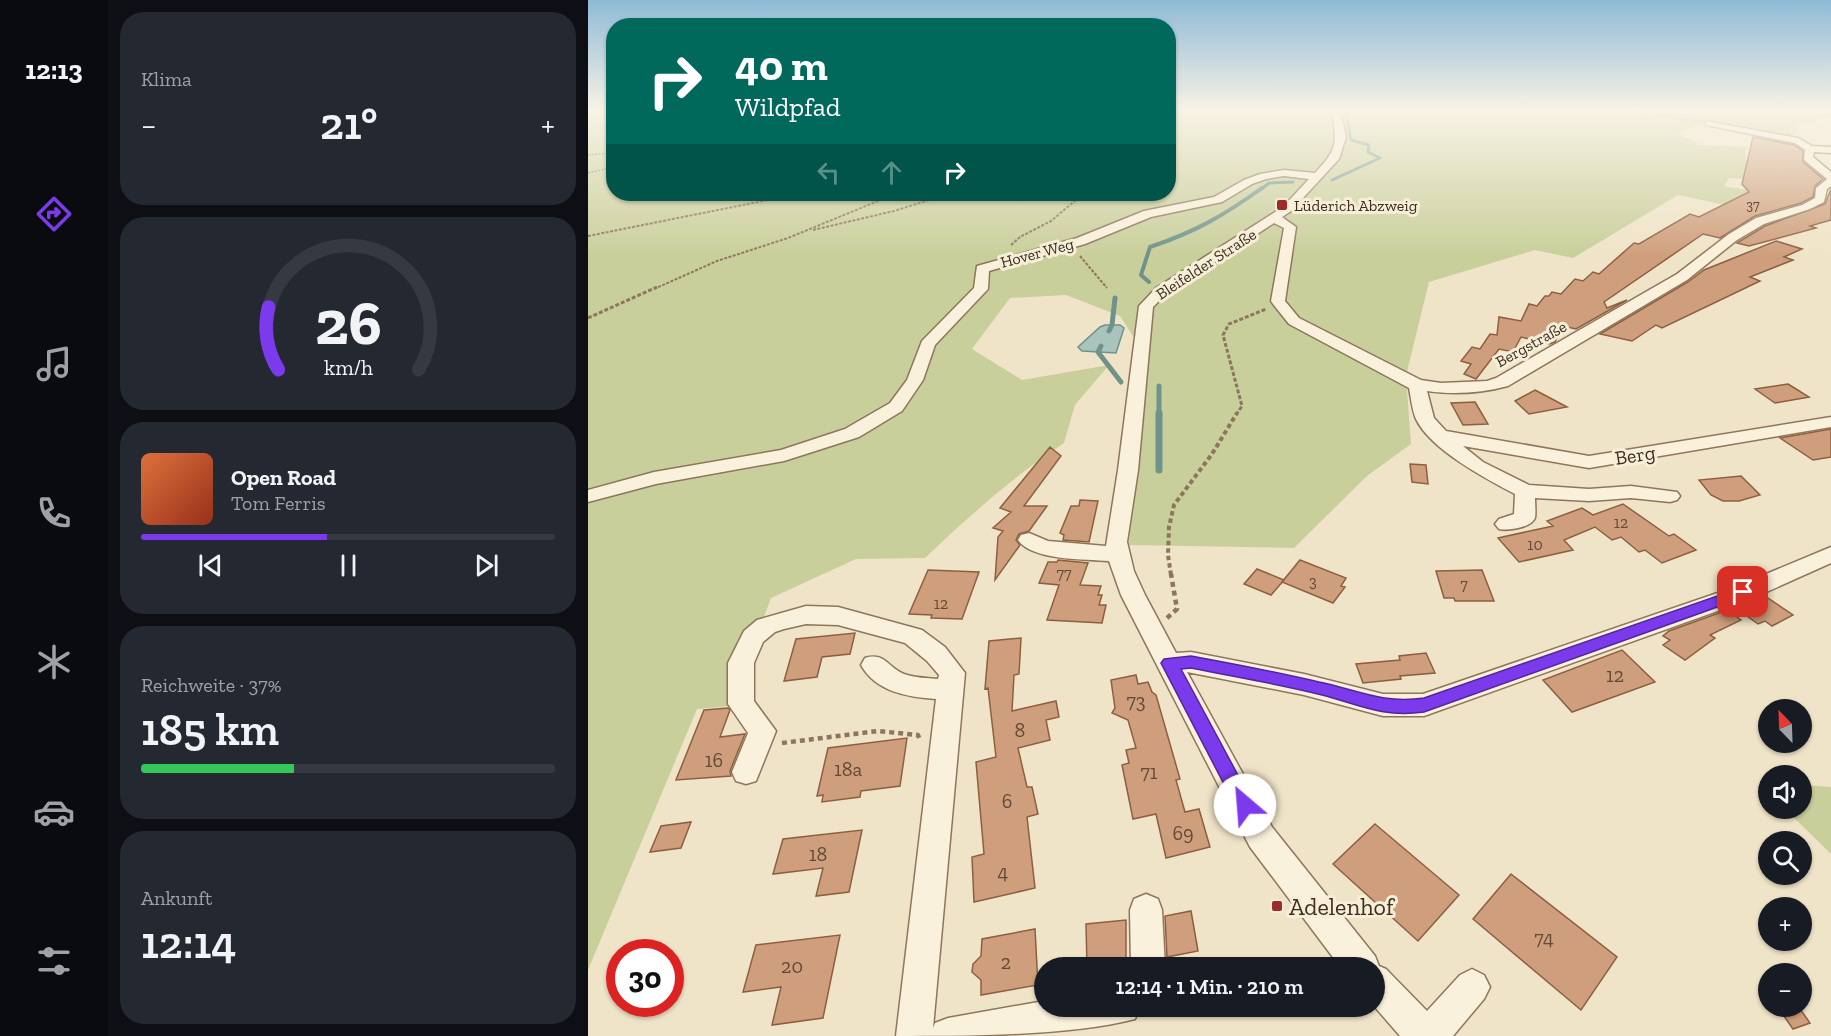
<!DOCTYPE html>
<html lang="de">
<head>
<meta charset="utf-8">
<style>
	:root { --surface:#171b24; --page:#242831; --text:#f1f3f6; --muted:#9ea1a6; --line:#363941; --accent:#7c3aed }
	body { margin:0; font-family:"Zilla Slab",serif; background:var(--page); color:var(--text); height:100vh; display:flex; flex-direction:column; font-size:22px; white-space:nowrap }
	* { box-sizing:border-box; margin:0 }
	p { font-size:20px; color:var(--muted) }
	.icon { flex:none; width:33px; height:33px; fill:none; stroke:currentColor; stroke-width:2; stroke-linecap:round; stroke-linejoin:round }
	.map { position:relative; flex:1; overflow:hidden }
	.drawer { display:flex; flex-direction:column; gap:12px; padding:12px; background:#0d0f14; width:480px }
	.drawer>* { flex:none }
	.top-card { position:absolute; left:18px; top:18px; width:570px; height:183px; border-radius:24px; box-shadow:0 2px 4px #0004; background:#00695c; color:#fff; overflow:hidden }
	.needle { width:39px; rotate:337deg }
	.fabs { position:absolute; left:1170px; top:699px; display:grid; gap:12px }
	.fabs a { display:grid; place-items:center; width:54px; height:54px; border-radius:50%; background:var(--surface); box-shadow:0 2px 4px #0004; font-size:30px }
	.speed { position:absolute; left:18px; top:939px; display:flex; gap:12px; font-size:30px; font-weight:700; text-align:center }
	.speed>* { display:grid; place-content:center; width:78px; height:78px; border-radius:50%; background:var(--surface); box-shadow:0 2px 4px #0004; line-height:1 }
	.speed .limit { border:9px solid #d22; background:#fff; color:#111 }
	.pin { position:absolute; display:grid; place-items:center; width:51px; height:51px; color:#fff; margin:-26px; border-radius:12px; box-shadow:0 3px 9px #0006 }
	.me { position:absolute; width:66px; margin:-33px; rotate:333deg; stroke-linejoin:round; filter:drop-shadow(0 0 4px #0008) }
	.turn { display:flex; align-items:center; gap:21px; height:126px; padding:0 30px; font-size:27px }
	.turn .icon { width:78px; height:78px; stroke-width:2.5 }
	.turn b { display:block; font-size:42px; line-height:51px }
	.lanes { display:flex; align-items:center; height:57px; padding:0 30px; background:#0003; justify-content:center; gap:30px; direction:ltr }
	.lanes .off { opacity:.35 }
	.big { font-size:45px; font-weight:600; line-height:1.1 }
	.drawer .card { flex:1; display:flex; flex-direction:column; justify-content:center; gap:9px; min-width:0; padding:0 21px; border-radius:24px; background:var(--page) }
	.drawer .dial { align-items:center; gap:0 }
	.dial svg { height:156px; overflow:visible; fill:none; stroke:var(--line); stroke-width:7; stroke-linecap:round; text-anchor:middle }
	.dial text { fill:var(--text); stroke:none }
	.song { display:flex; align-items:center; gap:18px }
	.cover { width:72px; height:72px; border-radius:9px; background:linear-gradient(135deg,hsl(20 70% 55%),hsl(10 70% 35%)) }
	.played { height:6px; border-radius:3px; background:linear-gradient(90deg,var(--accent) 45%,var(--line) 45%) }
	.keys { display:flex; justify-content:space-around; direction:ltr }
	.heat { display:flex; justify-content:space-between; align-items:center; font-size:33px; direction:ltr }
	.charge { height:9px; border-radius:4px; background:linear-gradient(90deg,#34c759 37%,var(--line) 0) }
	.trip { position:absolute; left:446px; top:957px; width:351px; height:60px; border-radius:30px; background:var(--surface); box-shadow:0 2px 4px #0004; font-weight:600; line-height:60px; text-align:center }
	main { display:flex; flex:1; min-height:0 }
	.tabs { display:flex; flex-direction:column; width:108px; justify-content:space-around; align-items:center; background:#090b0e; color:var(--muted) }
	.tabs .icon { width:42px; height:42px }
	.tabs .active { color:var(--accent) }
	.tabs b { font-size:27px; color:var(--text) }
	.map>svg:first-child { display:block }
	.green { fill:#c9cf9b }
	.water { fill:#a9c4bc; stroke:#6f938a; stroke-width:1.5 }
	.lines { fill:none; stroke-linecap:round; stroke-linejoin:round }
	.stream-far3 { stroke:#6f938a; stroke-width:3 }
	.stream-far2 { stroke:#6f938a; stroke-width:4 }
	.stream-far1 { stroke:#6f938a; stroke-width:5 }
	.stream { stroke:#6f938a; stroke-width:7 }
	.building { fill:#cf9f7d; stroke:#8d5f41; stroke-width:1.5 }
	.minor-casing { stroke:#8d765c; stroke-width:3 }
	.path-far4 { stroke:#8d765c; stroke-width:1.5; stroke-dasharray:2 1.5; stroke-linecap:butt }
	.path-far3 { stroke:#8d765c; stroke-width:2; stroke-dasharray:3 1.5; stroke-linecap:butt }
	.path-far2 { stroke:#8d765c; stroke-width:3; stroke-dasharray:4 2; stroke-linecap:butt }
	.path-far1 { stroke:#8d765c; stroke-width:4; stroke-dasharray:4.5 3; stroke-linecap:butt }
	.path { stroke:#8d765c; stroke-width:4.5; stroke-dasharray:5 4; stroke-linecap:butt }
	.minor { fill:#faf1dc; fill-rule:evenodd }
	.route { fill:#7c3aed; stroke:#51269a; stroke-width:1.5 }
	.poi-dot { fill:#9e2a2b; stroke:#f7eed8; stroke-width:2 }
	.labels { text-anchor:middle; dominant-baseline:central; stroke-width:6; stroke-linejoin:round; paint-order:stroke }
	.far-number-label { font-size:14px; fill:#624a37 }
	.far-poi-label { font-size:16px; fill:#3d2e20; stroke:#f7eed8; text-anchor:start }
	.far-street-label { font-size:16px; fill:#3d2e20; stroke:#f7eed8 }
	.number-label { font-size:16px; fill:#624a37 }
	.street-label { font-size:20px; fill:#3d2e20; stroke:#f7eed8 }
	.near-number-label { font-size:20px; fill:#624a37 }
	.near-poi-label { font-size:24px; fill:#3d2e20; stroke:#f7eed8; text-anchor:start }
</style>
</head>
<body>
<main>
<nav class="tabs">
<b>12:13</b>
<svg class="icon active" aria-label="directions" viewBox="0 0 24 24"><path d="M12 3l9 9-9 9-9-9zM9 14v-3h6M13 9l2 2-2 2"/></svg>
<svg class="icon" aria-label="music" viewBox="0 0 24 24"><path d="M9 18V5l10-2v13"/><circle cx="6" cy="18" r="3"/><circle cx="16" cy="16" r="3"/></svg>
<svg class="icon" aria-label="phone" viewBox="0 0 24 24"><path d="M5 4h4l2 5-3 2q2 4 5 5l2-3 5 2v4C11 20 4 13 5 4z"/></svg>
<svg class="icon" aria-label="climate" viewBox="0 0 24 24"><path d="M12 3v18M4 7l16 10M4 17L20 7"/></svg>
<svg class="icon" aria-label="car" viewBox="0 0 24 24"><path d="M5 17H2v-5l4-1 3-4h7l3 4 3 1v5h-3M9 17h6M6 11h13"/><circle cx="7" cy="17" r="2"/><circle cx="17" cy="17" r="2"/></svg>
<svg class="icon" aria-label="filters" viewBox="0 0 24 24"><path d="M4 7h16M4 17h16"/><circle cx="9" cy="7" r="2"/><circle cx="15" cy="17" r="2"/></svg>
</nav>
<section class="drawer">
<div class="card"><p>Klima</p>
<div class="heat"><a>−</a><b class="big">21°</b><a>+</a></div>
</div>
<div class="card dial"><svg viewBox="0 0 100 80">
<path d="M14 69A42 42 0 1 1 86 69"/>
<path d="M14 69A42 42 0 0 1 9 37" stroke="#7c3aed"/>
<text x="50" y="56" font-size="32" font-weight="700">26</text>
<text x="50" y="72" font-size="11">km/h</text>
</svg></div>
<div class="card">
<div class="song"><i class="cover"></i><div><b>Open Road</b><p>Tom Ferris</p></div></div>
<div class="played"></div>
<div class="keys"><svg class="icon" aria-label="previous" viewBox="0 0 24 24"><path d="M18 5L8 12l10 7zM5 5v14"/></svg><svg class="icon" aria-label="pause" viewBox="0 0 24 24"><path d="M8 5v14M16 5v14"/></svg><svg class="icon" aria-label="next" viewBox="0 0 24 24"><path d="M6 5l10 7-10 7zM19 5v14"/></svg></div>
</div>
<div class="card"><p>Reichweite · 37%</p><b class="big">185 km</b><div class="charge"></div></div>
<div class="card"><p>Ankunft</p><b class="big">12:14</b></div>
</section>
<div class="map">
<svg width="1243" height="1036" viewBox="0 0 1243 1036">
	<rect width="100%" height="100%" fill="#f0e4c8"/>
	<path class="green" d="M0 111H25L26 194H580L581 111H1243V119H1228V123L1208 121 1209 132 1199 137 1123 122 1089 133 1109 143V145L1160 147 1157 151 1158 160 1176 164 1193 181 1141 178 1136 186 1221 201 1207 207 1152 196 1137 205 1090 195 985 258 947 250 841 282 818 376 823 444 779 476 706 548 541 545 554 350 532 316 478 295 422 298 384 349 434 380 521 365 487 405 476 443C425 477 381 516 337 558L268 559 183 598 143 706 109 709 0 970Z
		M1214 785 1243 787V854L1197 809 1214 808Z"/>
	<path class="water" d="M517 325H532L536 328 528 353 494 351 490 347 512 327Z"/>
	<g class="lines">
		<path class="stream-far3" d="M744 180 792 158 780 152 781 145 763 140 758 111
			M672 190 681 183 705 182"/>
		<path class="stream-far2" d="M561 282 553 275 562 247C607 232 635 216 674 188"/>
		<path class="stream-far1" d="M521 331 524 325 527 298
			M513 346 510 352 533 382
			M571 386V415"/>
		<path class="stream" d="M571 413V470"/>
	</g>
	<path class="building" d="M1165 137 1206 145 1215 151V162L1235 179 1227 186 1225 197 1213 203 1167 216 1132 238 1115 234 1016 302 1019 308 1039 300 988 329 975 326 967 342 962 344 933 337 925 352 911 349 888 379 876 374 883 364 873 361 884 347 892 349 902 334 909 335 911 317 933 321 941 304 949 306 957 296H961L964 292 973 294 987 279 995 281 1005 272 1011 274 1046 243 1051 244 1102 214 1111 217 1161 192 1154 184Z
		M1243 189V220L1222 226 1228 228 1161 246 1149 243 1177 226 1237 204Z
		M1188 241 1214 249 1196 257 1205 260 1162 277 1172 281 1074 328 1068 325 1044 341 1012 334 1100 282 1116 270Z
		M1200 384 1221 397 1187 403 1167 389Z
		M947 390 979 407 941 414 927 401Z
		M887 402 900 424 875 425 863 403Z
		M1243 429V457L1225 460 1192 438Z
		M462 447 473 456 436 506H459L441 531 431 534 428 540 432 545 407 580 410 537 415 531 405 528 423 512 412 508Z
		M822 464 838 465 840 484 824 482Z
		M1153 476 1172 495 1151 501H1135L1123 495 1111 480Z
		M492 500 510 501 501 542 475 540 476 535 472 533 483 506H491Z
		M1035 504 1081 536 1086 534 1108 550 1074 563 1057 550 1051 552 1033 537 1024 540 1007 527 976 540 985 550 931 562 910 538 965 526 959 521 994 508 1005 515Z
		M470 560 500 563 492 585 513 586 510 595H514L511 605H518L514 623 459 620 471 585 451 583 460 562H469Z
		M712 560 758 578 753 586 757 587 745 603 694 582Z
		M669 569 696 580 683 595 656 584Z
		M340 570 391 572 374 619 343 618 344 615 321 614Z
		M894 570 906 601H867L866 598H856L848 571Z
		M1177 596 1205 615 1184 626 1177 621 1170 624 1149 609Z
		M1139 610 1153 620 1122 635 1127 638 1097 660 1075 645 1082 640 1075 636 1081 631Z
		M267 633 262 654 234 657 229 677 196 681 208 639Z
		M433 638 431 674 426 675 424 711 468 701 471 717 458 720 462 740 430 748 439 787H444L450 814 439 817 447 888 386 902 384 857 396 854 388 762 408 757 400 688 397 689 401 641Z
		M1034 650 1067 682 984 712 955 680Z
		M838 653 847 673 812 676 813 679 775 683 768 664 812 660 811 656Z
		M548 675 550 684 560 682 564 692 568 695 592 779 588 780 597 812 611 809 622 847 578 858 568 814 545 819 534 765 541 763 538 750 548 748 540 720 524 713 527 708 523 680Z
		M140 708 142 710 132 737 157 734 142 771 143 776 88 780 116 710Z
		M319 738 312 786 273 791 272 797 234 802 235 795 229 796 240 748Z
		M103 822 93 848 62 852 73 826Z
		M787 824 871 895 830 941 745 864Z
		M274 830 261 892 228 896 235 868 185 874 195 839Z
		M923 874 1029 957 993 1010 885 919Z
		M603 911 610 951 579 957 577 916Z
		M538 920V968H499L498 924Z
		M447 929 450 985 393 995V980L384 972 385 964 393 956 394 939Z
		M252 935 235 1018 184 1025 193 987 155 992 168 945Z
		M1189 1006H1210L1222 1023 1205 1029Z"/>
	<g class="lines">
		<defs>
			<path id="minor" d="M744 111H752L758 137 751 159 703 211 694 217 708 227 697 301 711 318 833 380 853 383 899 381 908 378 1089 274 1141 234 1168 218 1214 205 1227 198 1228 188 1239 179 1216 160 1217 150 1207 143 1118 125V121L1210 138 1224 146 1243 147V153L1226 152 1225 157 1243 172V186L1239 189 1236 202 1222 209 1176 224 1149 240 1099 280 920 386C894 393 866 395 839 391L846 418 858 431 1001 456 1243 417V427L1001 468 875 446 895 462 941 485 1001 489 1043 486 1089 492 1092 496 1089 500 1082 502 1043 498 1001 501 947 498C947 504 948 512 947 518 943 528 919 531 911 529L907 524 911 519 926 514 927 494C898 479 842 449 828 419 824 410 823 398 821 388L701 324 685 304 683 301 696 228 686 223 578 294 565 307 550 470 539 542 546 571 557 595 588 653 603 652 716 674 795 694H835L1147 587 1243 547V563L1163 599 836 716H795L716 695 599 672 684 827 787 956 791 966 798 969 839 1011 872 975 884 969 896 975 902 987 896 999 865 1036H812L786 1006V968H753L662 847 533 595 521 561C498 559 444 561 430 540L433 535 441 533 460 541 518 546 530 470 551 306 568 288 695 207 721 179 696 176 678 179 664 184 634 202 563 217 497 244 401 271 400 289 347 345 335 380 314 411 271 437 196 461 68 484 0 502V490L66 472 193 450 257 429 302 403 319 380 334 341 386 288 389 266 489 238 556 211 626 197 656 180 672 174 696 170 727 173C750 149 749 143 744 111Z
				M218 606 250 607 334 630 357 647 377 673 345 1028 347 1023 360 1018 456 1001V1006H552L547 1019C482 1036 378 1036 308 1036L348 699C320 697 288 692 273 665L277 658C297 652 299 667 316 674 327 678 339 678 350 679L351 675 339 661 317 643 250 625 218 624 196 629 187 632 175 642 166 663V701L188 731 168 781 158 784 148 781 144 772 160 733 140 704V663L156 631 169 620Z
				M558 894 570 899 574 910 577 968H543L542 910 546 899Z"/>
		</defs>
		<use href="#minor" class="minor-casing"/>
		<path class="path-far4" d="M1044 111 1109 121
			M0 155 26 153
			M0 173 26 167"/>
		<path class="path-far3" d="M225 230 306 211 360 194
			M0 236 210 194
			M423 245 432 237 463 221 495 194
			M492 256 519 288
			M66 289 129 261 200 238 307 194"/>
		<path class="path-far2" d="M0 318 69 287
			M648 415 654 406 635 335 641 324 678 309"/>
		<path class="path-far1" d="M583 575 580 555 581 527 586 505 624 454 649 413"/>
		<path class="path" d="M579 618 589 609 583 574
			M194 743 290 731 330 735 332 740"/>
		<use href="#minor" class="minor"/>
	</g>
	<linearGradient id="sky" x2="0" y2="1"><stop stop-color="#8fbad6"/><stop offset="0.43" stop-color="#f8f3e6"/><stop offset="1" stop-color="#f8f3e6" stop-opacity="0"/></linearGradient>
	<rect width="1243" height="256" fill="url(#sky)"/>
	<path class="route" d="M1155 587 1163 592 1160 596 836 712C795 718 772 705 734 695 691 684 647 677 603 668L593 669 666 805 664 811 657 813 650 811 573 663 576 659 603 656C646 664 689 672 731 682 770 690 794 704 836 698Z"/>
	<g class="poi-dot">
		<rect x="688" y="199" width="12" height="12" rx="3"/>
		<rect x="683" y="900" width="12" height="12" rx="3"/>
	</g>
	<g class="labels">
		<g class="far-number-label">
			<text x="1165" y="205">37</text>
		</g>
		<g class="far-poi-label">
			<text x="706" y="205">Lüderich Abzweig</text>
		</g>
		<g class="far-street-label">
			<text transform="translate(449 253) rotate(-15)">Hover Weg</text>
			<text transform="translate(618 264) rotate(-33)">Bleifelder Straße</text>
			<text transform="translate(943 344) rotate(-29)">Bergstraße</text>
		</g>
		<g class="number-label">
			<text x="1033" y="522">12</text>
			<text x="947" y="544">10</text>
			<text x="476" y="573">77</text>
			<text x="725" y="581">3</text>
			<text x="876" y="584">7</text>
			<text x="353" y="603">12</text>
		</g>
		<g class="street-label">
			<text transform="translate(1047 455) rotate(-9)">Berg</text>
		</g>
		<g class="near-number-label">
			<text x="1027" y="675">12</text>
			<text x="548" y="701">73</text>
			<text x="432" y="730">8</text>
			<text x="126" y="760">16</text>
			<text x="260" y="769">18a</text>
			<text x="561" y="772">71</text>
			<text x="419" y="801">6</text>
			<text x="595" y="833">69</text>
			<text x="230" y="854">18</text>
			<text x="415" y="872">4</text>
			<text x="956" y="938">74</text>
			<text x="418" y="962">2</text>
			<text x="204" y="966">20</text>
		</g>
		<g class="near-poi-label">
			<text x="701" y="906">Adelenhof</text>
		</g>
	</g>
</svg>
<div class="fabs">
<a><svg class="needle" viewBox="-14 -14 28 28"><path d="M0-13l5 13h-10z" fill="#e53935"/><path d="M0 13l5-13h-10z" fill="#9ea1a6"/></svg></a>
<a><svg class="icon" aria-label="sound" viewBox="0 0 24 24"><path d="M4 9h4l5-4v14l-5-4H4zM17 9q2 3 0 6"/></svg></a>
<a><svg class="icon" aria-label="search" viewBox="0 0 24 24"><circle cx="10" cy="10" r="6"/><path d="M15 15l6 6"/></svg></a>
<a>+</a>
<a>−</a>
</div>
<div class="speed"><div class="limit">30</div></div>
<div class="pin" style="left:1155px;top:592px;background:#d93025"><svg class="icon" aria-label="arrive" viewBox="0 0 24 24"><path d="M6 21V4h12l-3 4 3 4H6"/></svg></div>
<svg class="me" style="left:657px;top:805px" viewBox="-20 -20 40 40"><circle r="19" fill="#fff"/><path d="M0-13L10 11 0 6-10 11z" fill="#7c3aed"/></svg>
<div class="trip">12:14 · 1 Min. · 210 m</div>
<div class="top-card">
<div class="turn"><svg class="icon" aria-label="right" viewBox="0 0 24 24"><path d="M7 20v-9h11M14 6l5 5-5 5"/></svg><div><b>40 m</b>Wildpfad</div></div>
<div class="lanes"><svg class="icon off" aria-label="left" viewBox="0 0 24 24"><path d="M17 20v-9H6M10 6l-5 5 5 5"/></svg><svg class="icon off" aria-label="ahead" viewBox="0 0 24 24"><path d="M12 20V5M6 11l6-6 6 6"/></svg><svg class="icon" aria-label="right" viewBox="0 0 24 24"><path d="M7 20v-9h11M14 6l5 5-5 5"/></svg></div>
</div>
</div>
</main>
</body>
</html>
